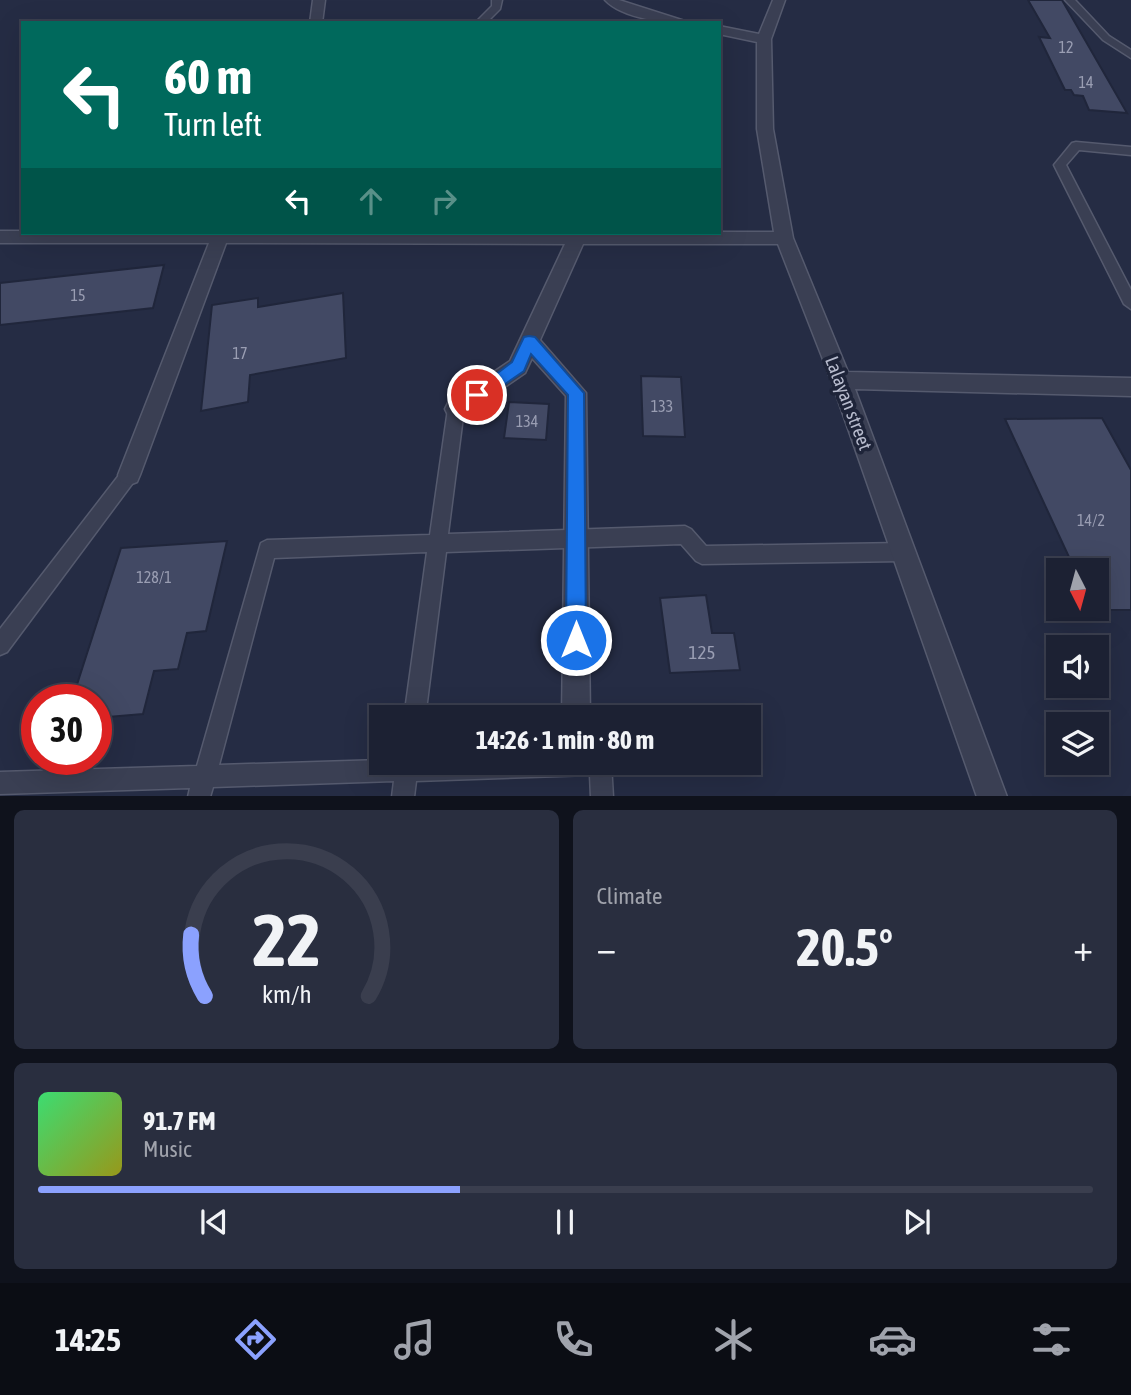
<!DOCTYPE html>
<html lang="en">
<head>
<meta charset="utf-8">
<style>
	:root { --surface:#1c2133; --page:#292e3f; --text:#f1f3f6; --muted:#a0a3ac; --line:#3a3e4e; --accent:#8ba1fe }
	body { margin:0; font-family:"Asap Condensed",sans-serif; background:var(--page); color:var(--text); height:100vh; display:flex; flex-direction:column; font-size:26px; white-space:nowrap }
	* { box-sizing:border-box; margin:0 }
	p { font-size:23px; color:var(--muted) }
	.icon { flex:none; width:38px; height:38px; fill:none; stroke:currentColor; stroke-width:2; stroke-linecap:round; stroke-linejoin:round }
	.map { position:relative; height:796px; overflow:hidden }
	.details { display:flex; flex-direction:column; gap:14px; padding:14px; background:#0f121c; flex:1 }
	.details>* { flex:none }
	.hud { position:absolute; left:21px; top:21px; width:700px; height:214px; border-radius:0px; box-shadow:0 7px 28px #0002,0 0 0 2px var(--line); background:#00695c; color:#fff; overflow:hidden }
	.needle { width:46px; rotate:174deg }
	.buttons { position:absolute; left:1046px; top:558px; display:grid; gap:14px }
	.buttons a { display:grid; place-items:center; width:63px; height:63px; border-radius:0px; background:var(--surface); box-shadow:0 7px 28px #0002,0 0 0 2px var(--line); font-size:35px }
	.speed { position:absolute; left:21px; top:684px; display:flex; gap:14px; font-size:35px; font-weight:700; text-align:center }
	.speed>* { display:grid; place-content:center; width:91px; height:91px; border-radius:50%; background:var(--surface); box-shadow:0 7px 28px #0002,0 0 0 2px var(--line); line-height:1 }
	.speed .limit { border:10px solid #d22; background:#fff; color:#111 }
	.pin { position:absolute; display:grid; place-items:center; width:60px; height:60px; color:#fff; margin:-30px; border:4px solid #fff; border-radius:50%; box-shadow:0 2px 7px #0007 }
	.me { position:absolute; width:77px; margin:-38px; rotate:0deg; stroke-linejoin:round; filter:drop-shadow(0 0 5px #0008) }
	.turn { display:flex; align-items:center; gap:24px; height:147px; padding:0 28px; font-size:32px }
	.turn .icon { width:91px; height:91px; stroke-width:2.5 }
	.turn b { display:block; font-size:49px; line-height:60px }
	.lanes { display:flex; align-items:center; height:66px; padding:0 28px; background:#0003; justify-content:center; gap:35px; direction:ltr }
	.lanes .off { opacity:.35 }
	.big { font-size:52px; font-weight:700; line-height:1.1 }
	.details .widget { flex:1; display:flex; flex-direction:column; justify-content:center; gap:10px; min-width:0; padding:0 24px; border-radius:10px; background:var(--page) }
	.details .dial { align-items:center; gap:0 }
	.dial svg { height:182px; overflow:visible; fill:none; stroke:var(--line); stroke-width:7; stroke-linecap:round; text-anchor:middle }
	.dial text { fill:var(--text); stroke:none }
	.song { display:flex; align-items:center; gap:21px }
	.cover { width:84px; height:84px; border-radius:10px; background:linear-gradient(135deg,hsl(140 70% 55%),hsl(60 70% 35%)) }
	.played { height:7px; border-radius:4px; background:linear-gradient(90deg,var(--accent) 40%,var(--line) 40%) }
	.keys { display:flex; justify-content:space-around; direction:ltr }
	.heat { display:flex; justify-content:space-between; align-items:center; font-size:38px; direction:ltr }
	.details .tiles { flex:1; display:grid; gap:14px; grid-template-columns:1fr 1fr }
	.widget:last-child { grid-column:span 2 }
	.trip { position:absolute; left:369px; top:705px; width:392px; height:70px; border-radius:0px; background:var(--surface); box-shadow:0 7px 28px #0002,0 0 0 2px var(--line); font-weight:700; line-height:70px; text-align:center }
	.tabs { display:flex; height:112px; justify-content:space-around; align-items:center; background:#0b0d14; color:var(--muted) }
	.tabs .icon { width:49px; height:49px }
	.tabs .on { color:var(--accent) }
	.tabs b { font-size:32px; color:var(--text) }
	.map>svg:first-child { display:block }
	.building { fill:#424964; stroke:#20263b; stroke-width:2 }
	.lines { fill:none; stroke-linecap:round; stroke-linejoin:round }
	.service-casing { stroke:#555a6e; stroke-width:3 }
	.minor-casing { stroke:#555a6e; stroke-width:3 }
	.service { fill:#3a3f53; fill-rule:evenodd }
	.minor { fill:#3a3f53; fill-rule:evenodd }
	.route { fill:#1a73e8; stroke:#114b97; stroke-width:2 }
	.labels { text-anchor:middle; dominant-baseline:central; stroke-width:7; stroke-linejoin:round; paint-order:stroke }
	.number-label { font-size:16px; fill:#9a9eb3 }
	.street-label { font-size:19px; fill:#b7bbcd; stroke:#1e2439 }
	.near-number-label { font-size:19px; fill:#9a9eb3 }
</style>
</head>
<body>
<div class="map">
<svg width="1131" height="797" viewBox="0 0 1131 797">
	<rect width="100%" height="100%" fill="#252c44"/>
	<path class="building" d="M1028 0H1062L1127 113 1089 110 1083 96 1074 95 1071 90H1065L1039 37 1050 38Z
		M164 265 153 308 0 325V283Z
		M343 293 346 358 250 375 248 402 201 411 212 305 258 298V307Z
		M641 376 681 377 685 437 643 436Z
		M509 402 549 404 546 440 504 438Z
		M1102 418 1131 470V610H1093L1097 609V570H1075L1005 419Z
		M227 541 206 631 187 633 178 669 154 671 143 714 96 718V700H72L121 548Z
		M706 595 712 633H734L740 670 670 673 660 598Z"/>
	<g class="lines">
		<defs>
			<path id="service" d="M492 0H502L500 9 486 23H475L492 6Z
				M1065 0H1075L1109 36 1131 50V58L1103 40Z
				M1076 142 1131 147V155L1079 150 1066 165 1131 290V309L1124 304 1054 165 1072 143Z
				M456 402 462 404 464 409 448 534 685 526 691 529 706 546 904 543 910 546 913 552 910 558 904 561 702 564 696 561 681 544 446 552 425 718H404L427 552 274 558 219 765 382 760V763H611L613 797H591L590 775 416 781 414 797H392L394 781 213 787 210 797H188L190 788 0 794V772L197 766 261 543 267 540 430 535 448 409 450 404Z
				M129 467 135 470 138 475 135 480 7 652 0 655V629L123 470Z"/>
			<path id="minor" d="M313 0H325L322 23H310Z
				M605 0H619L691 23C666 23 623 19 605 0Z
				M773 0H785L771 39 773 129 793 238 848 372 1131 378V396L855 389 1007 797H977L831 380 778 244H583L540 340 586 393 590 718H562L566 396 532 358 525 373 464 415 456 418 448 415 445 409 448 403 510 361 565 244 226 243 140 475 137 482 129 485 121 482 118 475 209 243H0V231L774 232 757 129V42L719 34V26L759 34Z
				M587 763H615V764L611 774 601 778 591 774Z"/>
		</defs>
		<use href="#service" class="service-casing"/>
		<use href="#minor" class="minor-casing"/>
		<use href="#service" class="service"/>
		<use href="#minor" class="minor"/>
	</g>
	<path class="route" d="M529 336 535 337 584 393 586 640 583 647 576 650 569 647 566 640 568 395 531 354 524 371 482 400 477 402 469 395 512 362 524 337Z"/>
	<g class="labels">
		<g class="number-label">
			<text x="1066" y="47">12</text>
			<text x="1086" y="82">14</text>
			<text x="78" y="295">15</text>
			<text x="240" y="353">17</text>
			<text x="662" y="406">133</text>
			<text x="527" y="421">134</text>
			<text x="1091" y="520">14/2</text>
			<text x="154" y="577">128/1</text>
		</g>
		<g class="street-label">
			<text transform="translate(849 403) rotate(69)">Lalayan street</text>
		</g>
		<g class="near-number-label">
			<text x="702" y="652">125</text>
		</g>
	</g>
</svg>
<div class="buttons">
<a><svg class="needle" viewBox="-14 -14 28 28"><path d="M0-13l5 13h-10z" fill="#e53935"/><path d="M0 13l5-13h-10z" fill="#a0a3ac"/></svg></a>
<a><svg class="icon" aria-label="sound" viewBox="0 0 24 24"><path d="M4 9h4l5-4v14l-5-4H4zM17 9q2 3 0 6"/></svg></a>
<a><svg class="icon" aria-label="layers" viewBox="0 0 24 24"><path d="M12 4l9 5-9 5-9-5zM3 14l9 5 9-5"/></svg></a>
</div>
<div class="speed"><div class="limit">30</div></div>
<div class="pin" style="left:477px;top:395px;background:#d93025"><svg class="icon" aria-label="arrive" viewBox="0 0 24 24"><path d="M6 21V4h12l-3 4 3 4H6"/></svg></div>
<svg class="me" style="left:576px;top:640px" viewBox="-20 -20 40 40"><circle r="17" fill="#1a73e8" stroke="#fff" stroke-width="3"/><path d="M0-11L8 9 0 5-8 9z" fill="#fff"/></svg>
<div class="trip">14:26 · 1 min · 80 m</div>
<div class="hud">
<div class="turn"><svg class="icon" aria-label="left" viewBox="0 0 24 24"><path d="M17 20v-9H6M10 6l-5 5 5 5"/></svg><div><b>60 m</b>Turn left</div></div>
<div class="lanes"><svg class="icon" aria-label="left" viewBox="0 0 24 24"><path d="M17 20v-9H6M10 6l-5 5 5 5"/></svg><svg class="icon off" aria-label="ahead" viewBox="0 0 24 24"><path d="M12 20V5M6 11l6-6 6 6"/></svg><svg class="icon off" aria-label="right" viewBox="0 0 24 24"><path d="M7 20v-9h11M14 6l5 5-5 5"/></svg></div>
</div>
</div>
<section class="details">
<div class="tiles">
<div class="widget dial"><svg viewBox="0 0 100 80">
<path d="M14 69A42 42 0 1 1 86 69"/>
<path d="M14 69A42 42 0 0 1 8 42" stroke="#8ba1fe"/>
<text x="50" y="56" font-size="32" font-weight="700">22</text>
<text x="50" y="72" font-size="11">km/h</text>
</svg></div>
<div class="widget"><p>Climate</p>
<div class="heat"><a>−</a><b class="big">20.5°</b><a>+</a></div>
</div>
<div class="widget">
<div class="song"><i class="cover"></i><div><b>91.7 FM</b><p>Music</p></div></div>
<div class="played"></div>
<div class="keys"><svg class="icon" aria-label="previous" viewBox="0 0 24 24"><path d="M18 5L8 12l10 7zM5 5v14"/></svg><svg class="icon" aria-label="pause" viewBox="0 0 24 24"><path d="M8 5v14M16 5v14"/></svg><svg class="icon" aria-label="next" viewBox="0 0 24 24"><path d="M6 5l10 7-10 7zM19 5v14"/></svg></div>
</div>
</div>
</section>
<nav class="tabs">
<b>14:25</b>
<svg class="icon on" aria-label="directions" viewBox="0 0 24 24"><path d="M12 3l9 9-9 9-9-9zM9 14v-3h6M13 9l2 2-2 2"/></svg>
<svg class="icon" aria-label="music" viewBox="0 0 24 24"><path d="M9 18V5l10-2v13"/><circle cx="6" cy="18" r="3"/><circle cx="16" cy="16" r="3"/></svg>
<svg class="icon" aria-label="phone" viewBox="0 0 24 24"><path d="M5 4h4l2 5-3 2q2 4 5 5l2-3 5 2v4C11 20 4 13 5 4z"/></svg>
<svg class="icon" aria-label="climate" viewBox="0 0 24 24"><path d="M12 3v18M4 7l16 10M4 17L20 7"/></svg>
<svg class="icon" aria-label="car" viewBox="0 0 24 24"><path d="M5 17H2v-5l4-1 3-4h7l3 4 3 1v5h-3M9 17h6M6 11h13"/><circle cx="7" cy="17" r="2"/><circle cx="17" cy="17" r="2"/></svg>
<svg class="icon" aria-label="filters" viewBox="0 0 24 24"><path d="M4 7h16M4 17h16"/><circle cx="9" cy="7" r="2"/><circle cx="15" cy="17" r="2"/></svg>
</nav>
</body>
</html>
